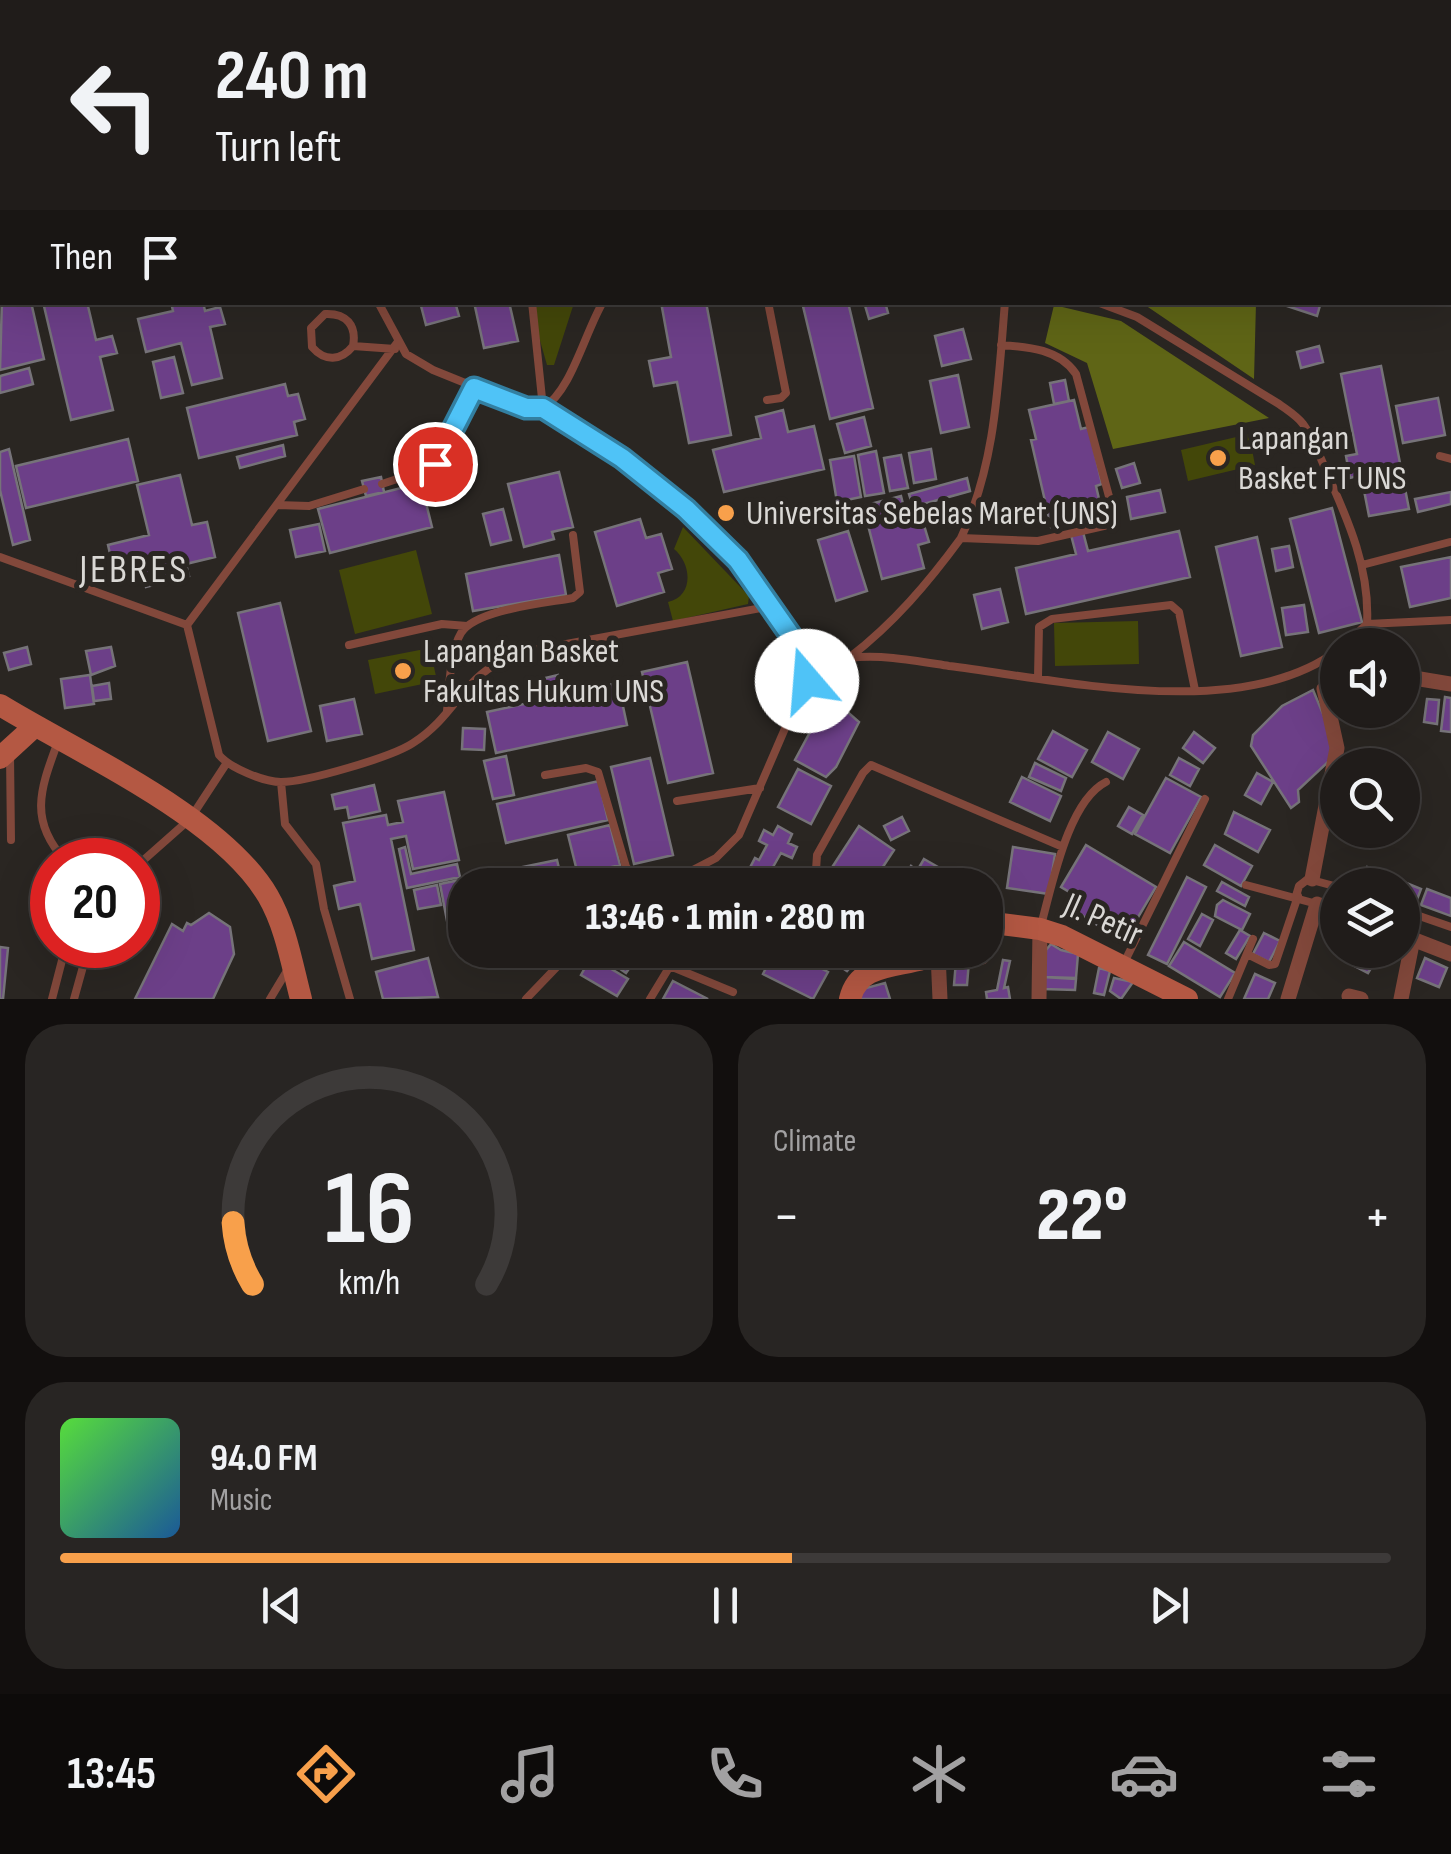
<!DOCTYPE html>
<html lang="en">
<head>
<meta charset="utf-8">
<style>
	:root { --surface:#201c1a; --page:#282523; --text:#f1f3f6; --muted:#a2a1a2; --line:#3d3a39; --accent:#f8a04b }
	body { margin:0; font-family:"Sofia Sans Condensed",sans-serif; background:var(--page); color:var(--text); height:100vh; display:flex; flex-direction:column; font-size:38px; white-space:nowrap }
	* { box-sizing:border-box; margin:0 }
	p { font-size:32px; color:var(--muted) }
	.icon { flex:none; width:55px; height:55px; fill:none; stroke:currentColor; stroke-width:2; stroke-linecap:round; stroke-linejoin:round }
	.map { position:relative; height:999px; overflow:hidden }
	.details { display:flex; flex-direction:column; gap:25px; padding:25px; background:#120f0e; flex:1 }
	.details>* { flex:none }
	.banner { position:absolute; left:0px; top:0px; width:1452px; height:305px; box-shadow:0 10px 40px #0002,0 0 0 2px var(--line); background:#201c1a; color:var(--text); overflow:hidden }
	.tools { position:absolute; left:1320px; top:628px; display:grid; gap:20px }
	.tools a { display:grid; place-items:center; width:100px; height:100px; border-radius:50%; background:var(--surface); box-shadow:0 10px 40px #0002,0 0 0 2px var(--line); font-size:50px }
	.speed { position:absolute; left:30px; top:838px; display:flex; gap:20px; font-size:50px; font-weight:700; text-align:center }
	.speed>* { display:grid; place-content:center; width:130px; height:130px; border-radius:50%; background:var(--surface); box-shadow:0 10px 40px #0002,0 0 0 2px var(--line); line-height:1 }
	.speed .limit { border:15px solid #d22; background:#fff; color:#111 }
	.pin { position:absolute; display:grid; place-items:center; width:85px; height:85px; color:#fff; margin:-42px; border:5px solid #fff; border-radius:50%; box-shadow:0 2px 10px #0007 }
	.me { position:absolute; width:110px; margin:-55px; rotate:342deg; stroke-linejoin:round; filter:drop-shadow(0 0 8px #0008) }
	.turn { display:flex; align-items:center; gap:35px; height:210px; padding:0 50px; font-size:45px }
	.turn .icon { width:130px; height:130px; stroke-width:2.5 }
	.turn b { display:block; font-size:70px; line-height:85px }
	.then { display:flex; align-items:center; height:95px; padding:0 50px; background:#0003; gap:20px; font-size:38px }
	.big { font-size:75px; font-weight:800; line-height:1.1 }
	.details .widget { flex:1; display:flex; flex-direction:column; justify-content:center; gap:15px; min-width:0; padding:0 35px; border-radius:40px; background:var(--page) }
	.details .dial { align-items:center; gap:0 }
	.dial svg { height:260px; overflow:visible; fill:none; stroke:var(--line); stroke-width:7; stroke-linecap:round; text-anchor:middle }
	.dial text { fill:var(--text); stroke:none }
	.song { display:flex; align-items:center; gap:30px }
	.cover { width:120px; height:120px; border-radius:15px; background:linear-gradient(135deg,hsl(110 70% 55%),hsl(210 70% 35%)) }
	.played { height:10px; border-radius:5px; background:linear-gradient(90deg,var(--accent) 55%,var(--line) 55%) }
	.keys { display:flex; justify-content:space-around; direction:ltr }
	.heat { display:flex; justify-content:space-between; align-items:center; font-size:55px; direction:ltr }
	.details .tiles { flex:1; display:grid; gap:25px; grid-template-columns:1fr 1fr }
	.widget:last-child { grid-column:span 2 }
	.trip { position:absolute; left:448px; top:868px; width:555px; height:100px; border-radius:40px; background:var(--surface); box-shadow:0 10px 40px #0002,0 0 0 2px var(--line); font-weight:800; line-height:100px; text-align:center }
	.tabs { display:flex; height:160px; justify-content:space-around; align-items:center; background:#0d0b0a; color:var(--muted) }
	.tabs .icon { width:70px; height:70px }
	.tabs .selected { color:var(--accent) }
	.tabs b { font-size:45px; color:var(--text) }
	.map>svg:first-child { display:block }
	.green { fill:#434709 }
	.forest { fill:#5f6516 }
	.building { fill:#6c3f88; stroke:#767379; stroke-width:2.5 }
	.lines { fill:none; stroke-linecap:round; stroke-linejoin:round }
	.lane { stroke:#82483b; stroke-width:8 }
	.street { stroke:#82483b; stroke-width:15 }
	.secondary { stroke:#b45843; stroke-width:22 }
	.route-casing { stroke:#337fa1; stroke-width:25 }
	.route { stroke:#4fc3f7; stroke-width:18 }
	.poi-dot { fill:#f8a04b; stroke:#2a2622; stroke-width:4 }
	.labels { text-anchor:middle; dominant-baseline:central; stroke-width:10; stroke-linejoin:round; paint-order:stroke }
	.poi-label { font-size:35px; fill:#dad8d5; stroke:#2a2622; text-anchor:start }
	.street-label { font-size:35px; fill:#dad8d5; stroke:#2a2622 }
	.quarter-label { font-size:40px; letter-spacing:2.5px; fill:#dad8d5; stroke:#2a2622 }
</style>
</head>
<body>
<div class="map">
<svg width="1451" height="999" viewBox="0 0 1451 999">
	<rect width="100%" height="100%" fill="#2a2622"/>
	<path class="green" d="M536 303H574L554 365H547L537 330Z
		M1249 434 1255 465 1188 481 1181 450Z
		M683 527 749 596 748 604 673 621 668 602C694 596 692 564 674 549Z
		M416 550 432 614 355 634 339 570Z
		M1138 621 1139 664 1055 666 1054 623Z
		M430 648 437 681 375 694 368 660Z"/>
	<path class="forest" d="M1142 303H1256L1254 379Z
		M1054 305 1121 321 1269 418 1113 449 1087 363 1045 343Z"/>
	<path class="building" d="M2 298V302H31L44 359 0 370Z
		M43 302H87L96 340 112 336 117 353 100 357 113 410 71 420Z
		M171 302H203L205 311 220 307 225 324 210 327 222 378 192 385 181 343 146 352 138 319 173 311Z
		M420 302H455L459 316 426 325Z
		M474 302H509L518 341 484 348Z
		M661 302H706L731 435 689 443 677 382 654 386 649 361 671 357Z
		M802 302H848L873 408 830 419Z
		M864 302H885L888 313 869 319Z
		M1275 302H1321L1317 316Z
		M963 329 971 359 942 366 935 336Z
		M1319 346 1323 362 1301 368 1297 352Z
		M174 357 183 393 161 398 153 362Z
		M1381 366 1409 509 1369 516 1361 475 1350 478 1346 456 1357 454 1341 374Z
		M29 368 33 384 0 393V376Z
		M958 375 969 427 941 433 930 381Z
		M1065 380 1069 401 1054 404 1050 383Z
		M285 384 288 396 298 394 305 419 294 422 297 435 199 458 187 408Z
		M1438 398 1445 435 1403 443 1396 406Z
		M1074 400 1081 429 1089 427 1102 484 1096 486 1103 516 1051 527 1031 440 1036 439 1029 410Z
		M783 410 788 432 814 426 824 469 724 492 713 450 761 438 756 417Z
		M864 417 871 446 845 453 837 424Z
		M128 439 138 481 26 508 16 466Z
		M283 445 285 456 240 468 237 457Z
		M9 449 30 540 13 545 0 490V452Z
		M931 449 936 479 914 483 909 453Z
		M876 451 884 493 865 496 858 455Z
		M901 455 908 488 890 491 884 458Z
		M854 456 861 497 837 502 830 460Z
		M1134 463 1140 483 1122 488 1116 469Z
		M559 472 573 527 552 532 554 539 524 547 508 484Z
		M180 475 192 525 207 522 215 557 186 564 189 576 146 587 143 574 116 580 108 545 149 535 137 485Z
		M381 477 384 492 366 496 362 481Z
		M967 478 970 491 913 507 909 494Z
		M421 483 432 527 330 553 318 509Z
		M1160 490 1165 512 1131 519 1127 497Z
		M1451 492V504L1418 512 1415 499Z
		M901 496 906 516 920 512 929 542 918 545 924 568 882 579 863 506Z
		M1332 508 1362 622 1319 633 1290 519Z
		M503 509 511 540 491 545 483 514Z
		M640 519 646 538 661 534 672 569 658 573 664 592 617 606 595 532Z
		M319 524 325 551 296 557 290 530Z
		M848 531 867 591 836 601 818 540Z
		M1179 531 1190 577 1026 614 1016 568 1076 554 1071 535 1083 532 1088 551Z
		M1257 537 1282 647 1241 656 1216 547Z
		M1289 546 1293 567 1276 571 1272 549Z
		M559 555 566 595 473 611 466 574Z
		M1451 557V598L1410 607 1401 567Z
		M1000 589 1008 622 982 629 974 595Z
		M280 603 311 731 268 741 238 613Z
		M1304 605 1308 632 1286 635 1282 608Z
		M27 647 31 664 9 670 4 653Z
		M111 647 115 666 91 675 86 651Z
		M687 662 713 773 668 783 642 672Z
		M90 675 94 704 65 708 61 679Z
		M558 675 563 695 618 683 627 725 496 753 487 712 542 700 537 680Z
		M109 683 111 699 94 701 92 686Z
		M1313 690 1336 745 1328 762 1298 790 1299 802 1291 808 1251 746 1253 735 1282 706Z
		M1445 697 1451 698V732L1441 731Z
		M354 699 362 734 327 741 320 706Z
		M1427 699 1439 700 1437 724 1424 722Z
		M835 701 859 722 836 767 826 777 795 760 823 708Z
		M463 728 485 729 484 750 462 749Z
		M1053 731 1087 750 1072 777 1038 759Z
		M1108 732 1139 749 1123 779 1092 762Z
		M1194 732 1215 748 1203 763 1183 748Z
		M506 756 514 795 493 799 484 761Z
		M650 758 673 855 634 864 611 767Z
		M1179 758 1199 769 1190 786 1170 775Z
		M1035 763 1066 778 1061 791 1029 777Z
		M798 769 831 786 811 824 778 807Z
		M1257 773 1273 782 1261 804 1245 795Z
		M1022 777 1061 796 1050 821 1010 802Z
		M1166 778 1201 797 1170 853 1135 834Z
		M599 781 608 820 506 843 497 804Z
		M374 785 380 811 349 818 347 807 335 809 332 795Z
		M444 792 459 860 413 869 406 836 391 839 414 950 372 959 360 904 339 909 334 886 355 881 343 823 386 815 388 825 403 822 398 801Z
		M1129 807 1143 815 1132 834 1118 826Z
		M1234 812 1270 830 1258 852 1225 834Z
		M902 817 909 831 891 840 884 826Z
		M610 825 620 865 578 875 568 835Z
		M778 826 792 834 788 843 797 847 792 858 781 853 773 867 783 873 777 885H750L743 881 755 858 759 860 767 845 759 841 764 830 773 835Z
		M859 826 894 850 871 885H855L831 869Z
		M1086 845 1156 887 1131 929 1109 916 1102 928 1074 910 1081 899 1061 887Z
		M1215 845 1252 866 1241 886 1204 865Z
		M405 847 411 874 457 864 460 877 407 888 399 849Z
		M1013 847 1055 854 1049 894 1007 888Z
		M924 859 964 882 962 885H900L911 866 917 871Z
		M557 860 563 885H465V922L448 926 440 884Z
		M1367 867 1421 889 1415 905 1402 900V885L1360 883Z
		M1187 877 1206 887 1167 964 1148 955Z
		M1222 882 1249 897 1245 906 1217 891Z
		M437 885 441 905 418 909 414 890Z
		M1427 889 1451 898V916L1421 905Z
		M1223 900 1250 914 1242 930 1215 916 1217 905Z
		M209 913 230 927 234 954 213 999H135L172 924 183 931 187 923 191 925Z
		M1202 914 1213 920 1200 946 1188 939Z
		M1240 930 1250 936 1236 959 1226 953Z
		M1264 933 1280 941 1269 962 1253 954Z
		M1184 942 1235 973 1220 997 1169 966Z
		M1051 944 1061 950 1078 954 1076 978 1044 977 1046 950Z
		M0 947 8 948 3 999H0Z
		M618 950H642L626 973 610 962Z
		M775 950H786L828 972 813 999 763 974Z
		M844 950H865L847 971 838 965Z
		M1348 950H1358L1367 956 1370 950H1382L1368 973 1345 961Z
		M591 957 628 979 617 996 581 975Z
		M428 958 438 997 383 999 376 972Z
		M1425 958 1447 968 1439 987 1417 978Z
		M1003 960 1010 961 1004 988 1008 987 1010 999H987L986 992 997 990Z
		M956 961H969L967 985H954Z
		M1099 968 1110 971 1104 995 1094 993Z
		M1255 974 1275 983 1268 999H1244Z
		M1043 977 1076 979 1075 990 1043 989Z
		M1114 978 1133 982 1121 999 1110 991Z
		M673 981 708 999H663Z
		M885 983 890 999H856L866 988Z"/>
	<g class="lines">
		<path class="lane" d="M252 0 253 2
			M300 0 301 2
			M635 0 636 2
			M1106 0 1107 2
			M1373 0V2
			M166 2V0
			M465 2 467 0
			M518 2 519 0
			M1009 2 1011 0
			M1213 2 1225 0
			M1316 2 1327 0
			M1450 39H1451
			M1450 59 1451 66
			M0 125 2 124
			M0 197H2
			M0 224 2 223
			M378 302 406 354 433 370 527 408H543L622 458 686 509 738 561 812 666C824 663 837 659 849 658 882 654 917 661 949 666 1061 680 1242 723 1338 650
			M532 302 543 408
			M1097 302 1137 317 1279 404C1287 410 1297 416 1303 424 1314 439 1320 457 1327 473 1349 522 1370 570 1367 624L1345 645
			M353 346C357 325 346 313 325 314L311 328 312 347C325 362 341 361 353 346L395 349
			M767 400 781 398 786 393 768 302
			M543 408C571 392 585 332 603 302
			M1440 456 1451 459
			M382 484 433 467 474 388
			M277 505 309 506 364 489
			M961 538C996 463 998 384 1005 302
			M0 557 187 625 219 755C230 768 264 782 281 782 306 782 392 757 413 743 461 712 460 673 523 652L772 606
			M1362 565 1450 542
			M1367 624 1451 620
			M187 625 397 343
			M349 645 442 624 467 626
			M850 657C894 623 928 583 961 538L1038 541 1108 525 1114 515 1076 374C1059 349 1029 347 1001 345
			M1038 677 1039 627 1052 619 1171 605 1179 612 1195 690
			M447 711C449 690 450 651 461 633 476 609 547 603 573 598L580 592 573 535
			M57 744C41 788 28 820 65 860
			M10 755 11 840
			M545 775 586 768 598 772 626 867 642 885
			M281 782 285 824 316 864 324 909 350 999
			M677 801 760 788
			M138 865 190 819 226 764
			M664 885 716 858 739 835 812 666
			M828 885 816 870 817 855 863 773 871 765 1063 847
			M1246 885 1317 904
			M1296 896 1299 886 1308 879 1338 887
			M1402 910 1451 927
			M1041 925C1052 886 1068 801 1106 782
			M1247 954 1269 965 1275 964 1298 896
			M1123 965 1205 799
			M52 999 66 945
			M74 999 89 945
			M270 999 288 969
			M526 999 573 950
			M650 999 670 966 733 992
			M1228 999 1253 939"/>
		<path class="street" d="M1450 153H1451
			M1450 252H1451
			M1402 666 1414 678 1451 684
			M1312 879 1337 748 1324 689 1338 679
			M1402 935 1451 954
			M953 950 982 957
			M938 954 940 999
			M1349 996 1361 999
			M1039 999 1040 929
			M1288 999 1317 904 1338 911
			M1401 999 1413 939"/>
		<path class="secondary" d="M0 705C80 754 221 816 268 896 286 927 292 965 301 999
			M0 758 35 726
			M985 922 1040 929 1062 936 1187 999
			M850 999C860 956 911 971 943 950"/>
	</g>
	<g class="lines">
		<defs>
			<path id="route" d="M435 464 474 388 526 408H543L622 458 686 509 738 560 812 666 807 681"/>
		</defs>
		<use href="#route" class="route-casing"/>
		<use href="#route" class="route"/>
	</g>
	<g class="poi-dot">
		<circle cx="1218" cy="458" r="10"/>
		<circle cx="726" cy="513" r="10"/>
		<circle cx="403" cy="671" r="10"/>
	</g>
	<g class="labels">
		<g class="poi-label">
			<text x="1238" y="438">Lapangan<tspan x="1238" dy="40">Basket FT UNS</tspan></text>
			<text x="746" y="513">Universitas Sebelas Maret (UNS)</text>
			<text x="423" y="651">Lapangan Basket<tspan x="423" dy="40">Fakultas Hukum UNS</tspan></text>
		</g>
		<g class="street-label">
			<text transform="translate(1103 920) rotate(24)">Jl. Petir</text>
		</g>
		<g class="quarter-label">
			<text x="134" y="570">JEBRES</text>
		</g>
	</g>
</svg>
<div class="tools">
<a><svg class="icon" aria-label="sound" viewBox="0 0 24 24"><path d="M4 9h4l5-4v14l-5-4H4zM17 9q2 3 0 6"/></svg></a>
<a><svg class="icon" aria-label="search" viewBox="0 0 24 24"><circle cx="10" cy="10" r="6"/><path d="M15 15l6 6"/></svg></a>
<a><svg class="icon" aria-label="layers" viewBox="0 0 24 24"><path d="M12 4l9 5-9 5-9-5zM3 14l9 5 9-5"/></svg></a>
</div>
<div class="speed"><div class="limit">20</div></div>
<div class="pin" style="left:435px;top:464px;background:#d93025"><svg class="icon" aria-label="arrive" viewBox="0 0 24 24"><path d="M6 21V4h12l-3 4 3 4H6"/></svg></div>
<svg class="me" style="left:807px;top:681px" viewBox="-20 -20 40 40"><circle r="19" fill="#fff"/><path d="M0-13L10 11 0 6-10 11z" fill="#4fc3f7"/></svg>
<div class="trip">13:46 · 1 min · 280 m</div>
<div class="banner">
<div class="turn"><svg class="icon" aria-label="left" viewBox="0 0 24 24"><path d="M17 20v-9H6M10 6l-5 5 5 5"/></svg><div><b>240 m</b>Turn left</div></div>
<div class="then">Then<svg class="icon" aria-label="arrive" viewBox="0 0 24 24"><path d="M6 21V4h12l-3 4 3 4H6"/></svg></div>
</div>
</div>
<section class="details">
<div class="tiles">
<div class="widget dial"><svg viewBox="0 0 100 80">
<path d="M14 69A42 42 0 1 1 86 69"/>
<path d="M14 69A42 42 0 0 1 8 50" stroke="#f8a04b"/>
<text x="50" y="56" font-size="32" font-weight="700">16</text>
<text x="50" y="72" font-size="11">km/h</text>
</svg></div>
<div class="widget"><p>Climate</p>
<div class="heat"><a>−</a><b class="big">22°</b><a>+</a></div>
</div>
<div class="widget">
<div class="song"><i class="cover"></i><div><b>94.0 FM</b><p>Music</p></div></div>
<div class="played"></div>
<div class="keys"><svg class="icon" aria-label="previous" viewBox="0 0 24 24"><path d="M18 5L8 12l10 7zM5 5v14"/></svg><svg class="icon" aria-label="pause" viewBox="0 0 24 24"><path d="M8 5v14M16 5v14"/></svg><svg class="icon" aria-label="next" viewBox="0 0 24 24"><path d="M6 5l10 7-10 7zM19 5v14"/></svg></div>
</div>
</div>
</section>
<nav class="tabs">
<b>13:45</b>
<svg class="icon selected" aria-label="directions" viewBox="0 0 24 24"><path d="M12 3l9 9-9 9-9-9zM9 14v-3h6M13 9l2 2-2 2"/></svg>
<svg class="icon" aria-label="music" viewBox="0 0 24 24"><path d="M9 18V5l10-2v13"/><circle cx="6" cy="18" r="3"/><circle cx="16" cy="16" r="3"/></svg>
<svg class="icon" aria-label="phone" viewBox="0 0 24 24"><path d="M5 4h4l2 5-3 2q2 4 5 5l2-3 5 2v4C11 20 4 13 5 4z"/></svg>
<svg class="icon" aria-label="climate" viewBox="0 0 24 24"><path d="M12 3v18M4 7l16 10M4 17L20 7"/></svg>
<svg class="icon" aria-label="car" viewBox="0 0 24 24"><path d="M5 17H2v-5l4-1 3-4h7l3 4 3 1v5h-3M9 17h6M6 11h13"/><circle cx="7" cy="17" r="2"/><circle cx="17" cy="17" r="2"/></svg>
<svg class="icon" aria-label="filters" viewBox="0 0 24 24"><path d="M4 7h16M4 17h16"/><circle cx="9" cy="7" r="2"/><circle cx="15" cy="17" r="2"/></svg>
</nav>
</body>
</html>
